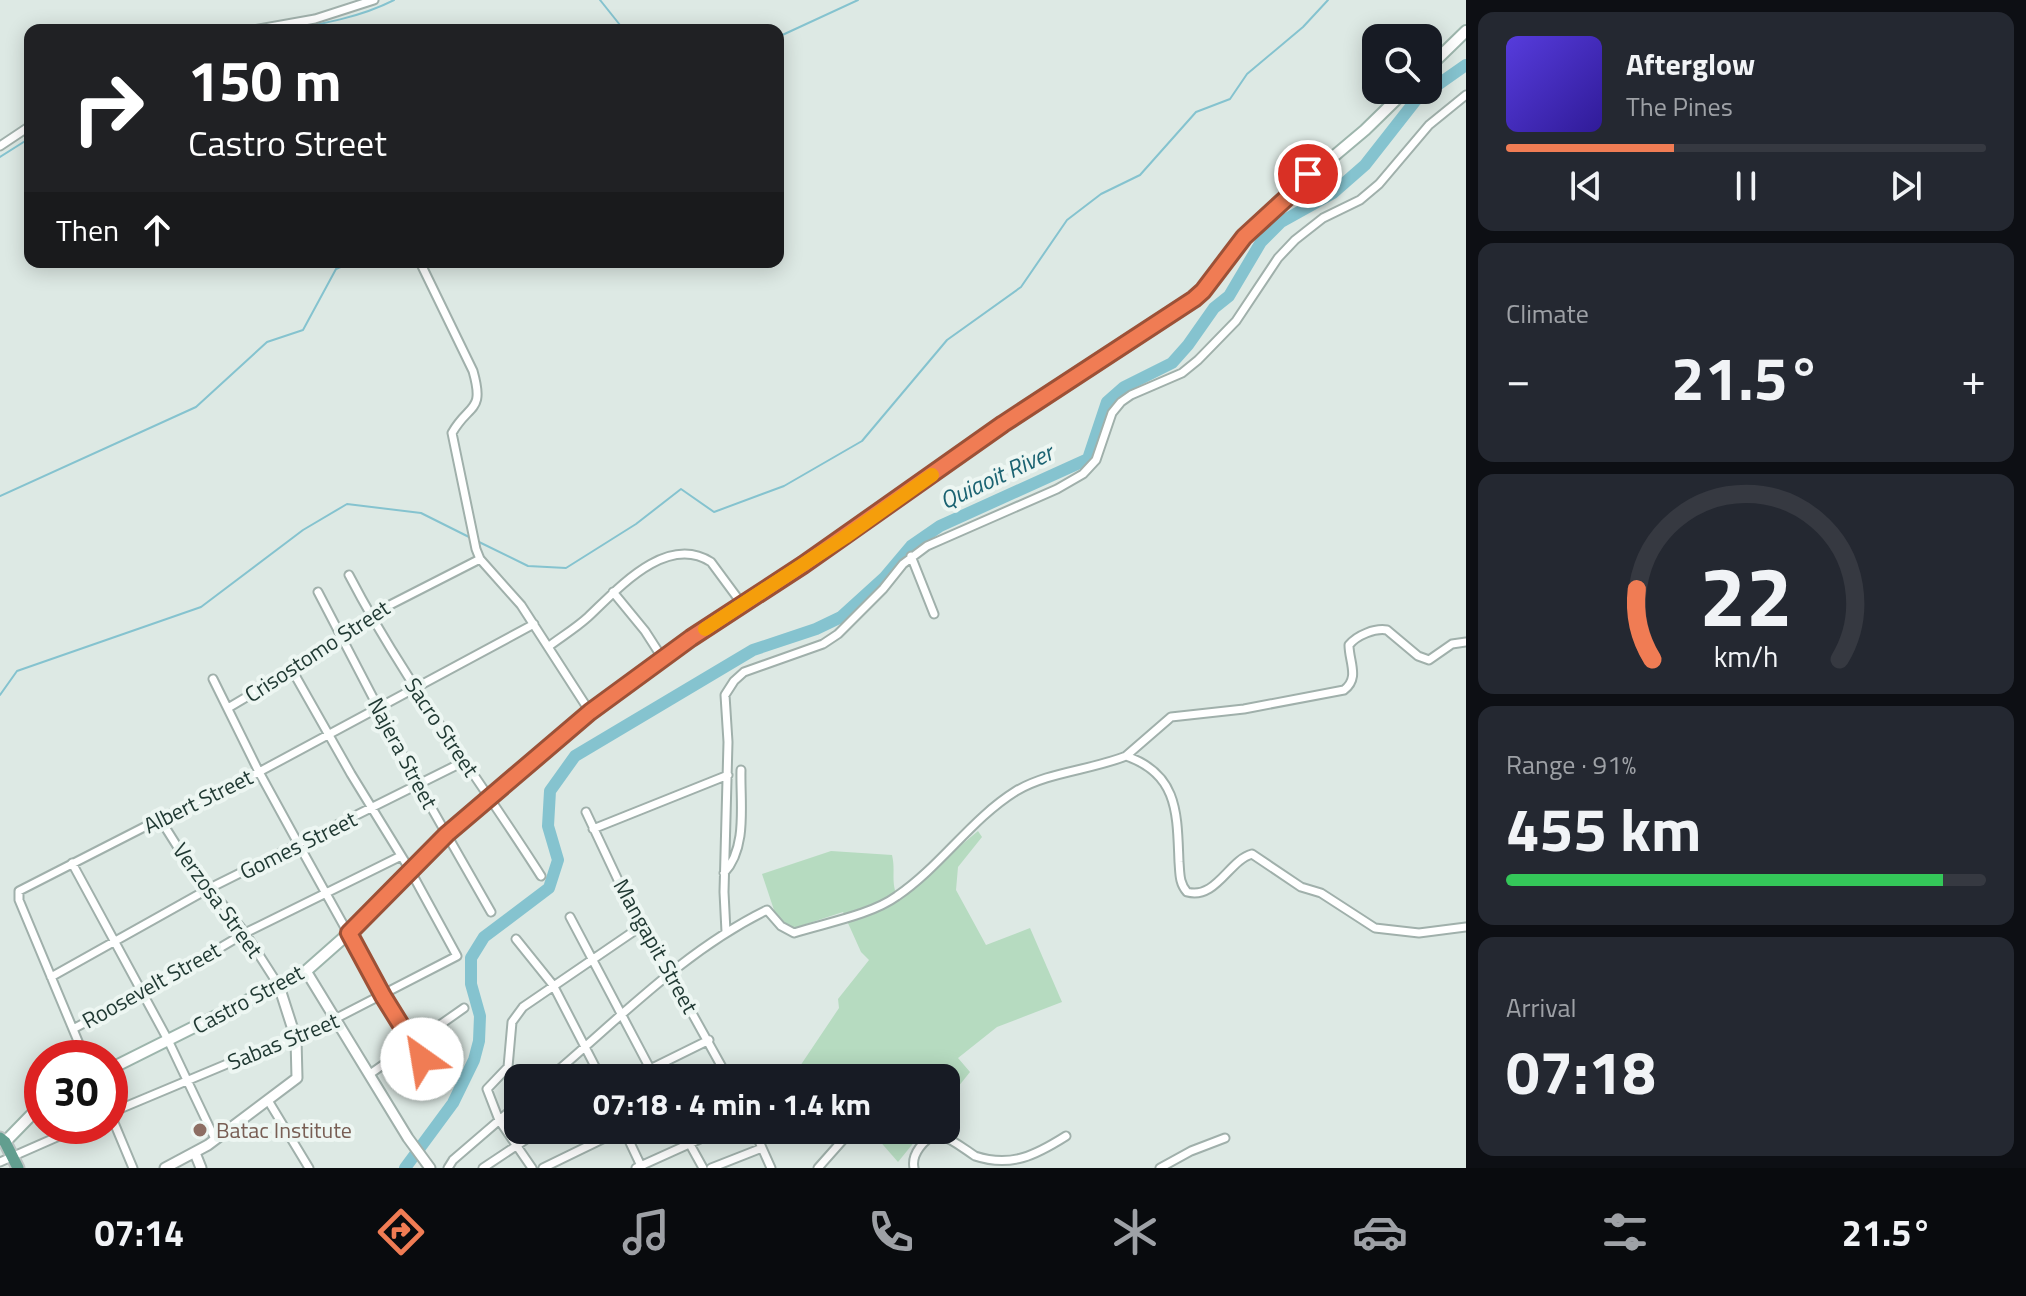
<!DOCTYPE html>
<html lang="en">
<head>
<meta charset="utf-8">
<style>
	:root { --surface:#171b24; --page:#242831; --text:#f1f3f6; --muted:#9ea1a6; --line:#363941; --accent:#f07c54 }
	body { margin:0; font-family:"Titillium Web",sans-serif; background:var(--page); color:var(--text); height:100vh; display:flex; flex-direction:column; font-size:30px; white-space:nowrap }
	* { box-sizing:border-box; margin:0 }
	p { font-size:26px; color:var(--muted) }
	.icon { flex:none; width:44px; height:44px; fill:none; stroke:currentColor; stroke-width:2; stroke-linecap:round; stroke-linejoin:round }
	.map { position:relative; flex:1; overflow:hidden }
	.side { display:flex; flex-direction:column; gap:12px; padding:12px; background:#0d0f14; width:560px }
	.side>* { flex:none }
	.guide { position:absolute; left:24px; top:24px; width:760px; height:244px; border-radius:16px; box-shadow:0 4px 20px #0003; background:#202124; color:#fff; overflow:hidden }
	.controls { position:absolute; left:1362px; top:24px; display:grid; gap:16px }
	.controls a { display:grid; place-items:center; width:80px; height:80px; border-radius:16px; background:var(--surface); box-shadow:0 4px 20px #0003; font-size:40px }
	.speed { position:absolute; left:24px; top:1040px; display:flex; gap:16px; font-size:40px; font-weight:700; text-align:center }
	.speed>* { display:grid; place-content:center; width:104px; height:104px; border-radius:50%; background:var(--surface); box-shadow:0 4px 20px #0003; line-height:1 }
	.speed .limit { border:12px solid #d22; background:#fff; color:#111 }
	.pin { position:absolute; display:grid; place-items:center; width:68px; height:68px; color:#fff; margin:-34px; border:4px solid #fff; border-radius:50%; box-shadow:0 2px 8px #0007 }
	.me { position:absolute; width:88px; margin:-44px; rotate:328deg; stroke-linejoin:round; filter:drop-shadow(0 0 6px #0008) }
	.turn { display:flex; align-items:center; gap:28px; height:168px; padding:0 32px; font-size:36px }
	.turn .icon { width:104px; height:104px; stroke-width:2.5 }
	.turn b { display:block; font-size:56px; line-height:68px }
	.then { display:flex; align-items:center; height:76px; padding:0 32px; background:#0003; gap:16px; font-size:30px }
	.big { font-size:60px; font-weight:700; line-height:1.1 }
	.side .card { flex:1; display:flex; flex-direction:column; justify-content:center; gap:12px; min-width:0; padding:0 28px; border-radius:16px; background:var(--page) }
	.side .dial { align-items:center; gap:0 }
	.dial svg { height:208px; overflow:visible; fill:none; stroke:var(--line); stroke-width:7; stroke-linecap:round; text-anchor:middle }
	.dial text { fill:var(--text); stroke:none }
	.song { display:flex; align-items:center; gap:24px }
	.cover { width:96px; height:96px; border-radius:12px; background:linear-gradient(135deg,hsl(250 70% 55%),hsl(250 70% 35%)) }
	.played { height:8px; border-radius:4px; background:linear-gradient(90deg,var(--accent) 35%,var(--line) 35%) }
	.keys { display:flex; justify-content:space-around; direction:ltr }
	.heat { display:flex; justify-content:space-between; align-items:center; font-size:44px; direction:ltr }
	.charge { height:12px; border-radius:6px; background:linear-gradient(90deg,#34c759 91%,var(--line) 0) }
	.trip { position:absolute; left:504px; top:1064px; width:456px; height:80px; border-radius:16px; background:var(--surface); box-shadow:0 4px 20px #0003; font-weight:700; line-height:80px; text-align:center }
	.tabs { display:flex; height:128px; justify-content:space-around; align-items:center; background:#090b0e; color:var(--muted) }
	.tabs .icon { width:56px; height:56px }
	.tabs .on { color:var(--accent) }
	.tabs b { font-size:36px; color:var(--text) }
	main { display:flex; flex:1; min-height:0 }
	.map>svg:first-child { display:block }
	.green { fill:#b6dbc0 }
	.lines { fill:none; stroke-linecap:round; stroke-linejoin:round }
	.stream { stroke:#85c3cf; stroke-width:2 }
	.river { stroke:#85c3cf; stroke-width:12 }
	.minor-casing { stroke:#a0b0ab; stroke-width:11 }
	.tertiary-casing { stroke:#a0b0ab; stroke-width:13 }
	.secondary-casing { stroke:#9db5ac; stroke-width:14 }
	.primary-casing { stroke:#bcc3c2; stroke-width:15 }
	.minor { stroke:#fff; stroke-width:7 }
	.tertiary { stroke:#fff; stroke-width:9 }
	.secondary { stroke:#fff; stroke-width:10 }
	.primary { stroke:#629e8f; stroke-width:11 }
	.route-casing { stroke:#9c5137; stroke-width:20 }
	.route { stroke:#f07c54; stroke-width:14 }
	.slow { stroke:#f59e0b; stroke-width:14 }
	.education-dot { fill:#8d6e63; stroke:#edf6f2; stroke-width:3 }
	.labels { text-anchor:middle; dominant-baseline:central; stroke-width:8; stroke-linejoin:round; paint-order:stroke }
	.street-label { font-size:22px; fill:#1f3832; stroke:#edf6f2 }
	.education-label { font-size:22px; fill:#785e54; stroke:#edf6f2; text-anchor:start }
	.water-label { font-size:24px; font-style:italic; fill:#1b6372; stroke:#edf6f2 }
</style>
</head>
<body>
<main>
<div class="map">
<svg width="1466" height="1168" viewBox="0 0 1466 1168">
	<rect width="100%" height="100%" fill="#dde9e4"/>
	<path class="green" d="M978 831 982 837 958 867 956 890 986 945 1030 928 1062 1002 997 1027 958 1058 970 1072 946 1102V1078H792L839 1008 838 999 869 960 861 952 843 912 791 929 775 913 762 874 831 851 892 855C896 871 890 882 898 898Z
		M870 1130H924L898 1162Z"/>
	<g class="lines">
		<path class="stream" d="M600 0 624 30
			M286 30C322 24 361 17 394 0
			M778 37 858 0
			M0 157 30 138
			M0 496 196 407 267 342 303 330 336 269 352 262
			M477 541 528 566 566 568 636 524 681 489 714 512 784 486 862 441 947 340 1021 287 1067 220 1101 194 1140 175 1196 112 1230 99 1247 74 1303 27 1328 0
			M0 695 17 671 201 607 303 530 347 504 421 513 471 538"/>
		<path class="river" d="M405 1168 453 1103 474 1060 479 1041 480 1016 471 984V958L484 937 549 888 558 860 548 826 550 791 575 756 753 650 816 629 841 617 884 578 911 546 940 526 1088 459 1107 402 1124 387 1172 363 1188 345 1214 308 1229 296 1261 242 1281 222 1333 193 1365 165 1416 100 1466 65"/>
		<defs>
			<path id="minor" d="M253 30 315 19 374 0
				M0 146 30 126
				M420 262 473 371C485 413 469 403 452 433L476 549 480 559 521 605 590 712
				M911 556 934 614
				M349 575C404 681 477 775 541 876
				M318 592 419 786 491 912
				M613 592 645 631 663 659
				M548 647C561 637 576 628 588 617 617 590 666 533 711 562L742 604
				M213 679 259 772 299 845 383 996 431 1072
				M228 708 292 670 384 608 480 559
				M1126 756 1171 717 1244 709 1344 690C1360 678 1349 662 1349 645 1357 635 1375 628 1387 630L1418 656 1429 660 1452 644 1466 642
				M586 812 618 880 728 1078
				M160 819 177 846 245 933 279 986
				M593 829 728 775
				M72 863 168 1040 215 1139
				M724 873C748 847 740 803 741 770
				M570 917 655 1078
				M726 932 724 892 728 742 725 695 734 681 744 672 823 644 838 634 883 589 903 564 927 546 1057 489 1083 474 1096 460 1112 413 1121 402 1131 395 1182 373 1198 360 1236 321 1278 258 1295 240 1323 218 1360 200 1379 184 1429 125 1466 95
				M516 939 553 985 601 1078
				M51 977 210 888 463 762
				M73 1029 174 975 245 933 401 856
				M85 1058 19 900V891L160 819 259 772 534 624
				M370 1074 464 1008
				M549 1078C619 1019 685 950 767 910L781 926 794 933C825 923 871 915 897 896 941 866 971 819 1016 791 1048 772 1091 770 1126 756 1179 774 1177 815 1179 862 1180 873 1179 883 1187 892 1216 900 1229 860 1252 854L1301 887 1321 893 1375 928 1419 933 1466 927
				M632 1078 709 1040
				M269 1102 309 1168
				M624 1130 642 1168
				M682 1130 703 1168
				M754 1130 771 1168
				M0 1162 82 1126
				M133 1168 110 1113 227 1064 296 1039 457 956 410 870 351 774 292 670
				M448 1168 453 1160 518 1104
				M483 1168 540 1130
				M532 1168 499 1120 487 1089 508 1067 512 1022 523 1007 643 925
				M543 1168 621 1130
				M636 1168 720 1130
				M711 1168 762 1148
				M818 1168 849 1133
				M914 1168C911 1154 924 1139 937 1134 951 1138 963 1148 975 1156 1011 1168 1036 1155 1066 1136
				M1160 1168 1191 1151 1225 1138"/>
			<path id="tertiary" d="M306 971 408 1138 430 1168
				M195 1153 201 1168
				M165 1168 208 1145 297 1078 296 1039 279 986"/>
			<path id="secondary" d="M1428 68 1466 31
				M110 1069 306 971 349 933 447 834 590 712 691 638 803 565 1003 424 1194 299 1203 291 1251 229 1292 193 1308 174 1321 167 1365 130 1406 90
				M5 1142 42 1104"/>
			<path id="primary" d="M0 1138 5 1142 18 1168"/>
		</defs>
		<use href="#minor" class="minor-casing"/>
		<use href="#tertiary" class="tertiary-casing"/>
		<use href="#secondary" class="secondary-casing"/>
		<use href="#primary" class="primary-casing"/>
		<use href="#minor" class="minor"/>
		<use href="#tertiary" class="tertiary"/>
		<use href="#secondary" class="secondary"/>
		<use href="#primary" class="primary"/>
	</g>
	<g class="lines">
		<defs>
			<path id="route" d="M422 1059 383 996 349 933 447 834 590 712 691 638 803 565 1003 424 1194 299 1203 291 1244 237 1292 193 1308 174"/>
		</defs>
		<use href="#route" class="route-casing"/>
		<use href="#route" class="route"/>
		<path class="slow" d="M705 629 845 537 932 475"/>
	</g>
	<circle class="education-dot" cx="200" cy="1130" r="8"/>
	<g class="labels">
		<g class="street-label">
			<text transform="translate(317 651) rotate(-33)">Crisostomo Street</text>
			<text transform="translate(442 727) rotate(56)">Sacro Street</text>
			<text transform="translate(403 753) rotate(62)">Najera Street</text>
			<text transform="translate(198 801) rotate(-26)">Albert Street</text>
			<text transform="translate(298 845) rotate(-26)">Gomes Street</text>
			<text transform="translate(218 900) rotate(54)">Verzosa Street</text>
			<text transform="translate(656 946) rotate(61)">Mangapit Street</text>
			<text transform="translate(151 985) rotate(-29)">Roosevelt Street</text>
			<text transform="translate(248 999) rotate(-28)">Castro Street</text>
			<text transform="translate(283 1041) rotate(-22)">Sabas Street</text>
		</g>
		<g class="education-label">
			<text x="216" y="1130">Batac Institute</text>
		</g>
		<g class="water-label">
			<text transform="translate(996 476) rotate(-25)">Quiaoit River</text>
		</g>
	</g>
</svg>
<div class="controls">
<a><svg class="icon" aria-label="search" viewBox="0 0 24 24"><circle cx="10" cy="10" r="6"/><path d="M15 15l6 6"/></svg></a>
</div>
<div class="speed"><div class="limit">30</div></div>
<div class="pin" style="left:1308px;top:174px;background:#d93025"><svg class="icon" aria-label="arrive" viewBox="0 0 24 24"><path d="M6 21V4h12l-3 4 3 4H6"/></svg></div>
<svg class="me" style="left:422px;top:1059px" viewBox="-20 -20 40 40"><circle r="19" fill="#fff"/><path d="M0-13L10 11 0 6-10 11z" fill="#f07c54"/></svg>
<div class="trip">07:18 · 4 min · 1.4 km</div>
<div class="guide">
<div class="turn"><svg class="icon" aria-label="right" viewBox="0 0 24 24"><path d="M7 20v-9h11M14 6l5 5-5 5"/></svg><div><b>150 m</b>Castro Street</div></div>
<div class="then">Then<svg class="icon" aria-label="ahead" viewBox="0 0 24 24"><path d="M12 20V5M6 11l6-6 6 6"/></svg></div>
</div>
</div>
<section class="side">
<div class="card">
<div class="song"><i class="cover"></i><div><b>Afterglow</b><p>The Pines</p></div></div>
<div class="played"></div>
<div class="keys"><svg class="icon" aria-label="previous" viewBox="0 0 24 24"><path d="M18 5L8 12l10 7zM5 5v14"/></svg><svg class="icon" aria-label="pause" viewBox="0 0 24 24"><path d="M8 5v14M16 5v14"/></svg><svg class="icon" aria-label="next" viewBox="0 0 24 24"><path d="M6 5l10 7-10 7zM19 5v14"/></svg></div>
</div>
<div class="card"><p>Climate</p>
<div class="heat"><a>−</a><b class="big">21.5°</b><a>+</a></div>
</div>
<div class="card dial"><svg viewBox="0 0 100 80">
<path d="M14 69A42 42 0 1 1 86 69"/>
<path d="M14 69A42 42 0 0 1 8 42" stroke="#f07c54"/>
<text x="50" y="56" font-size="32" font-weight="700">22</text>
<text x="50" y="72" font-size="11">km/h</text>
</svg></div>
<div class="card"><p>Range · 91%</p><b class="big">455 km</b><div class="charge"></div></div>
<div class="card"><p>Arrival</p><b class="big">07:18</b></div>
</section>
</main>
<nav class="tabs">
<b>07:14</b>
<svg class="icon on" aria-label="directions" viewBox="0 0 24 24"><path d="M12 3l9 9-9 9-9-9zM9 14v-3h6M13 9l2 2-2 2"/></svg>
<svg class="icon" aria-label="music" viewBox="0 0 24 24"><path d="M9 18V5l10-2v13"/><circle cx="6" cy="18" r="3"/><circle cx="16" cy="16" r="3"/></svg>
<svg class="icon" aria-label="phone" viewBox="0 0 24 24"><path d="M5 4h4l2 5-3 2q2 4 5 5l2-3 5 2v4C11 20 4 13 5 4z"/></svg>
<svg class="icon" aria-label="climate" viewBox="0 0 24 24"><path d="M12 3v18M4 7l16 10M4 17L20 7"/></svg>
<svg class="icon" aria-label="car" viewBox="0 0 24 24"><path d="M5 17H2v-5l4-1 3-4h7l3 4 3 1v5h-3M9 17h6M6 11h13"/><circle cx="7" cy="17" r="2"/><circle cx="17" cy="17" r="2"/></svg>
<svg class="icon" aria-label="filters" viewBox="0 0 24 24"><path d="M4 7h16M4 17h16"/><circle cx="9" cy="7" r="2"/><circle cx="15" cy="17" r="2"/></svg>
<b>21.5°</b>
</nav>
</body>
</html>
